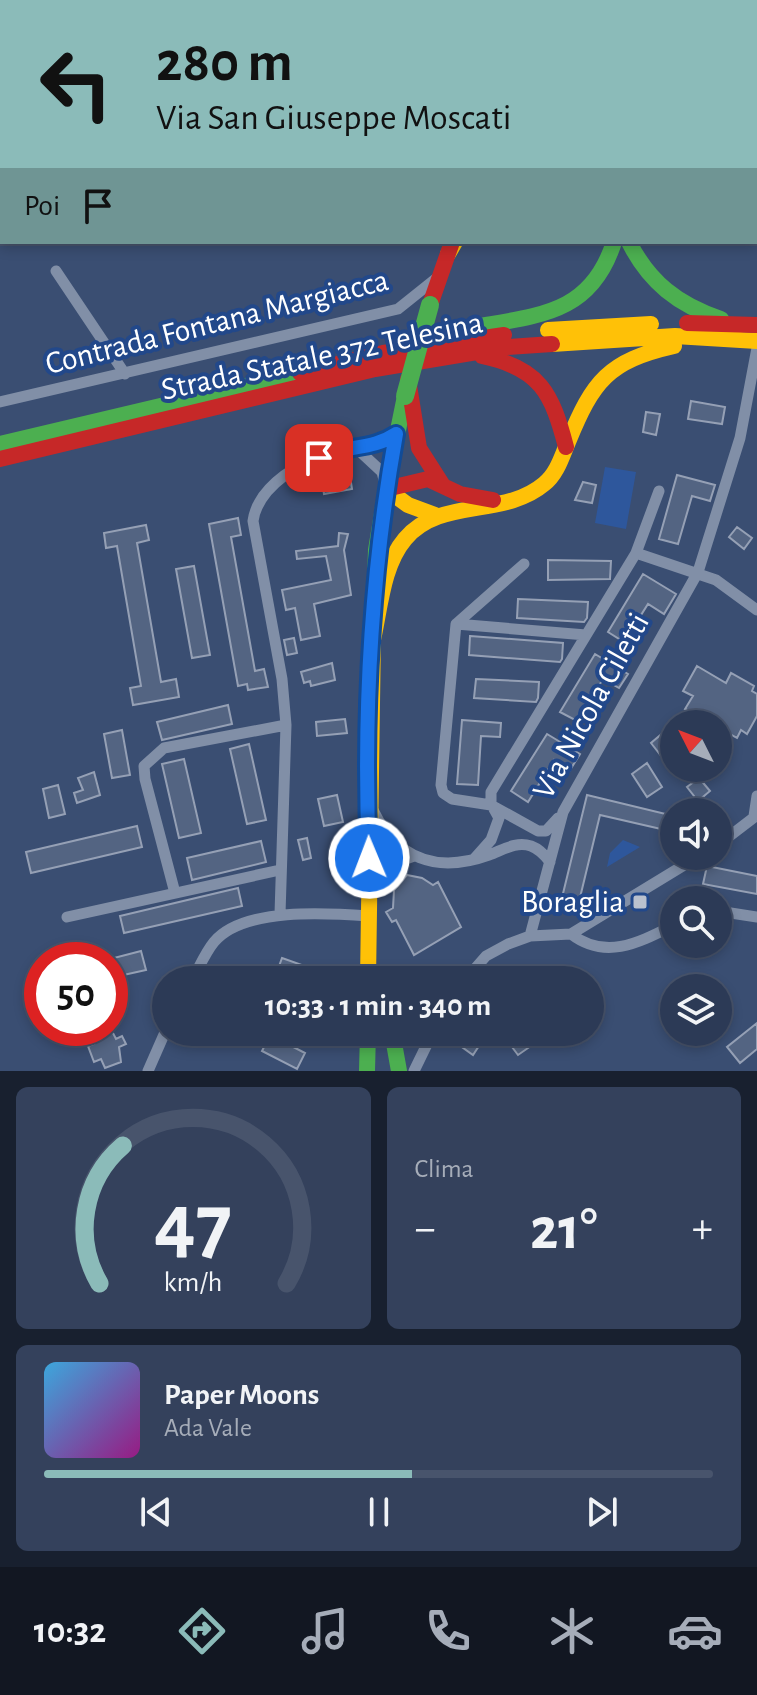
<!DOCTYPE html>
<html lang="it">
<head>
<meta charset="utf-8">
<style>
	:root { --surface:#2c3a56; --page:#34415c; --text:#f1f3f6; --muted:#a6adb9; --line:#48546c; --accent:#8bbbb9 }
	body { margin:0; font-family:"Alegreya Sans",sans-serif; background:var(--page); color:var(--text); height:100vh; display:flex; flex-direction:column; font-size:30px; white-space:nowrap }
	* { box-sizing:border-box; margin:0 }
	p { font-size:26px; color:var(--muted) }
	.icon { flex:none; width:44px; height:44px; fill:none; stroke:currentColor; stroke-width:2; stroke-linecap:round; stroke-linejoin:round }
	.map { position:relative; height:1071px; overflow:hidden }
	.drawer { display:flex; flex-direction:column; gap:16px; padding:16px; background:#18202f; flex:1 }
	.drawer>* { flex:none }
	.guide { position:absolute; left:0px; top:0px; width:758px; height:244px; box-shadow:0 4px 12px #0003,0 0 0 2px var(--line); background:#8bbbb9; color:#111; overflow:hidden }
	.needle { width:52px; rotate:312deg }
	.tools { position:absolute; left:660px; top:710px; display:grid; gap:16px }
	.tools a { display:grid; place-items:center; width:72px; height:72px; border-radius:50%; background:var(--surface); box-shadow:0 4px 12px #0003,0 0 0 2px var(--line); font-size:40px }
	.speed { position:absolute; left:24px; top:942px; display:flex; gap:16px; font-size:40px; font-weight:700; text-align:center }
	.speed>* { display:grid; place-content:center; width:104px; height:104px; border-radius:50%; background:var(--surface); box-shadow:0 4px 12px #0003,0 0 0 2px var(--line); line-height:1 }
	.speed .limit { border:12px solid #d22; background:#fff; color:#111 }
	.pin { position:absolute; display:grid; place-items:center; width:68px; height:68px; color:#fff; margin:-34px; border-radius:16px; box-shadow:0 4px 12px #0006 }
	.me { position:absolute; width:88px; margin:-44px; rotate:359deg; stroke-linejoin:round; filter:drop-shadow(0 0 6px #0008) }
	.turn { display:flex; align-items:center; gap:28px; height:168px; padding:0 24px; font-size:36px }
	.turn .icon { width:104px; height:104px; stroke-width:2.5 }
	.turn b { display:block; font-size:56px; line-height:68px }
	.then { display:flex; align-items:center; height:76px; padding:0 24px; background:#0003; gap:16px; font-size:30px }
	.big { font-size:60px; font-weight:600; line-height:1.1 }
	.drawer .widget { flex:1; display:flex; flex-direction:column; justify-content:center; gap:12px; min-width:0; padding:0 28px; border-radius:12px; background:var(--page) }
	.drawer .dial { align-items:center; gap:0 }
	.dial svg { height:208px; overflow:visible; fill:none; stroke:var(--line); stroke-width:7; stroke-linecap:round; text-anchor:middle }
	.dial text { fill:var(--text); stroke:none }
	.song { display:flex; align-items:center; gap:24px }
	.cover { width:96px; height:96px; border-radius:12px; background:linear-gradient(135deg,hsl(200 70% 55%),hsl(310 70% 35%)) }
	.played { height:8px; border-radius:4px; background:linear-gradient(90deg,var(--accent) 55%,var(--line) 55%) }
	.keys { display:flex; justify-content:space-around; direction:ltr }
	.heat { display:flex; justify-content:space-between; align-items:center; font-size:44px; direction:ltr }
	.drawer .tiles { flex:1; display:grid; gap:16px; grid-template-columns:1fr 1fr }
	.widget:last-child { grid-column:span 2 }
	.trip { position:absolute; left:152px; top:966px; width:452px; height:80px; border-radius:40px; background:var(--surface); box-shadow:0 4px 12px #0003,0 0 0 2px var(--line); font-weight:600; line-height:80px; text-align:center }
	.tab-bar { display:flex; height:128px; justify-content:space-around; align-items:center; background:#121722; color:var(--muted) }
	.tab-bar .icon { width:56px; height:56px }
	.tab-bar .selected { color:var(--accent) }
	.tab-bar b { font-size:36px; color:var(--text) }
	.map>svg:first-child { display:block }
	.green { fill:#2e579c }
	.building { fill:#536482; stroke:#95a0b5; stroke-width:2 }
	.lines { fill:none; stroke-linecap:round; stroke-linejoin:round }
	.street { stroke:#818fa7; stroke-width:11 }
	.fast { stroke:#4caf50; stroke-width:16 }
	.slow { stroke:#ffc107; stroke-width:16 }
	.jam { stroke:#c62828; stroke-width:16 }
	.fast-bridge { stroke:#4caf50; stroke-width:18 }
	.route-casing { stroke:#114b97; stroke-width:20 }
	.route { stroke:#1a73e8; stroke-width:14 }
	.poi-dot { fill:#bac1ce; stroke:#22488a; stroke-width:3 }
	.labels { text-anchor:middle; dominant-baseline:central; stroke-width:8; stroke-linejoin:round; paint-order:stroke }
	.street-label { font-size:32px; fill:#fff; stroke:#22488a }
	.poi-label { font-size:32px; fill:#fff; stroke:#22488a; text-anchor:end }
</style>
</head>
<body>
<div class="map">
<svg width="757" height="1071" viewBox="0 0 757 1071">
	<rect width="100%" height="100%" fill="#3a4e72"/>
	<path class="green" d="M605 467 636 472 626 529 595 523Z
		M623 840 640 847 607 867 610 853Z"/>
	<path class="building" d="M691 401 725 407 722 424 688 419Z
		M646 412 660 414 656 435 643 432Z
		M347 457 352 489 324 494 322 482 334 480 331 461Z
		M677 475 715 485 710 501 692 496 678 544 659 539Z
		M583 482 596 485 592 503 575 500Z
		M238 518 241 535 231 537 255 671 264 669 268 687 248 690 247 684 238 686 209 524Z
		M146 525 149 540 137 543 161 682 176 679 179 697 133 705 130 688 141 686 117 546 106 548 104 533Z
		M737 527 752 538 744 549 729 537Z
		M339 533 348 534 344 550 351 595 314 604 320 636 301 640 295 608 286 610 282 590 331 580 326 556 297 559 296 551 338 546Z
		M548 560 611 561 610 579 548 580Z
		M194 566 210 655 192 658 176 569Z
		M643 574 676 594 664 614 648 604 624 642 608 632Z
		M518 599 588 602 587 618 584 622 517 618Z
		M470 636 563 643 562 659 560 662 469 655Z
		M294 638 297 653 287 655 284 640Z
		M595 654 628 674 619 688 603 679 577 721 560 712Z
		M332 663 335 680 311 686 310 681 304 683 301 672Z
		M697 666 726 683 731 673 754 686 752 691 757 694V716L747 734 741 730 737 738 718 728V724L685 709 693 696 683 691Z
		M476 679 539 682 538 698 536 702 474 698Z
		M228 705 232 724 162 740 157 722Z
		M345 719 347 733 317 736 316 722Z
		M462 720 501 723 500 737 481 736 478 785 457 784Z
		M122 730 130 775 112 778 104 734Z
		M664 732 674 746 662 757 651 743Z
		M547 734 580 754 570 770 554 760 528 802 511 791Z
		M249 744 266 820 247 824 230 749Z
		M184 759 201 833 179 838 162 764Z
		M647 763 662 787 647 797 632 774Z
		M94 772 100 795 77 803 74 793 83 790 78 778Z
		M699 778 710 791 698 801 687 787Z
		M58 785 65 814 49 818 43 789Z
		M337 795 343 822 324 826 318 799Z
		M587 795 674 816V832L600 815 576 914 559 910Z
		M137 826 142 847 31 873 26 852Z
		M307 838 311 858 303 860 298 840Z
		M261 841 266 862 192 880 187 858Z
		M707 866 757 876V894L703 884Z
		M407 875 422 878 433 885 438 882 461 927 414 955 396 920 392 922 386 912 393 908 394 890Z
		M238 888 242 906 124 933 120 916Z
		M141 951 146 970 110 978V959Z
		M282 958 302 965 296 980H274Z
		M757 1023V1049L740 1063 727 1047Z
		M101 1028 112 1031 116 1039 122 1036 126 1044 119 1047 121 1062 105 1068 101 1059 94 1062 88 1046 94 1044 89 1033Z
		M441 1032H488L473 1055Z
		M517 1032H551L518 1055 506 1039Z
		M270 1035 305 1053 297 1069 262 1051Z"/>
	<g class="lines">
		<path class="street" d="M351 2 359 0
			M0 98H2
			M56 271 125 374
			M0 402 398 309 438 277
			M354 446 382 472 385 484
			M636 553 659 491
			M524 564 456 624 441 785 443 793 452 799 491 805 538 831H546L558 818
			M456 624 586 635
			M491 805V792L636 553 716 580 757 610
			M372 808C396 859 436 874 489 855 503 850 516 841 531 846 539 849 545 855 550 862
			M754 816 757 796
			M718 845 757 815
			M475 858 491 840 499 818 494 809
			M370 885 389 865 414 856
			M175 893 145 779 144 766 164 748 286 725
			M718 911 757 917
			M280 914 286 725 282 679 253 521C258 485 303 460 336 450 360 442 372 450 396 434
			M67 917 280 870
			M571 934C606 961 640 942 674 925
			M530 936 563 812 698 572 740 438 757 348
			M192 980C199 968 205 953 214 942 243 907 328 913 369 916
			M465 980 486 956 508 944 530 936 571 934 699 856
			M148 1071 166 1030
			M414 1071 433 1032"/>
		<path class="fast" d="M572 2 573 0
			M629 242C649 282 678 305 721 319
			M480 326C544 315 592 311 614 242
			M0 444 300 373
			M386 489 405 396
			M374 607 376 550 386 489
			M392 1032 399 1071
			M367 1071 368 1032"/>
		<path class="slow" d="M448 254 455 242
			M548 330 651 324
			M552 344 675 336 757 341
			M386 489 408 505 435 515
			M372 644C380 611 382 566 405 539 440 497 504 518 544 484 557 474 562 456 568 442 593 381 608 361 674 346
			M368 980 373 634"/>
		<path class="jam" d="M430 305 452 242
			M687 323 757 325
			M482 356C540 368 552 393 566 447
			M300 373 383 353 504 335
			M408 379 419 448 442 484
			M0 459 375 369 507 347 552 344
			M386 489 428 479 460 494 493 500"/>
		<path class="fast-bridge" d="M405 396 430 305"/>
	</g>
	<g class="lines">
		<defs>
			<path id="route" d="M319 458C345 444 371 451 396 434 371 573 363 717 369 858"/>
		</defs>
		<use href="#route" class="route-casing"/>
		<use href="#route" class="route"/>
	</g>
	<rect class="poi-dot" x="632" y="894" width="16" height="16" rx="4"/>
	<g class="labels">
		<g class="street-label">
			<text transform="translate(217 322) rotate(-14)">Contrada Fontana Margiacca</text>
			<text transform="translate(322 356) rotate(-12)">Strada Statale 372 Telesina</text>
			<text transform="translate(591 706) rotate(-61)">Via Nicola Ciletti</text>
		</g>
		<g class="poi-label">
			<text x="624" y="902">Boraglia</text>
		</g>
	</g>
</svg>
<div class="tools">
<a><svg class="needle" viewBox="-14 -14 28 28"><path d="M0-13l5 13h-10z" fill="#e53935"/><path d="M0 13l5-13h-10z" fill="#a6adb9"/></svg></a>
<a><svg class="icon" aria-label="sound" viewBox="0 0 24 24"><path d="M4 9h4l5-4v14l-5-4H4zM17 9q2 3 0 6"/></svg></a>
<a><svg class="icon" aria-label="search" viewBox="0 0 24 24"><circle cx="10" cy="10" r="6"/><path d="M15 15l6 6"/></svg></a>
<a><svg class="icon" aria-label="layers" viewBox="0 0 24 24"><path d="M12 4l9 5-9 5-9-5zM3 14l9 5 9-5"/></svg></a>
</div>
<div class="speed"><div class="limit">50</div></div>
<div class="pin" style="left:319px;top:458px;background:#d93025"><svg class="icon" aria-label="arrive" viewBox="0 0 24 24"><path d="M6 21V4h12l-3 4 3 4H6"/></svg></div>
<svg class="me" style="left:369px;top:858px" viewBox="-20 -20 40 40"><circle r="17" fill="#1a73e8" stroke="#fff" stroke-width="3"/><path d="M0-11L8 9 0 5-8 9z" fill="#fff"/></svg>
<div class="trip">10:33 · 1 min · 340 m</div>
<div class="guide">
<div class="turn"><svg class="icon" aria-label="left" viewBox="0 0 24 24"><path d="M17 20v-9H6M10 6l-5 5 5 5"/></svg><div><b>280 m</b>Via San Giuseppe Moscati</div></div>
<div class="then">Poi<svg class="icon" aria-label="arrive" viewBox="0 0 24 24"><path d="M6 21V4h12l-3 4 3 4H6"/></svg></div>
</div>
</div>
<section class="drawer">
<div class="tiles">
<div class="widget dial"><svg viewBox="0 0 100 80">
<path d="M14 69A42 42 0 1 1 86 69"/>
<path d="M14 69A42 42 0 0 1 23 16" stroke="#8bbbb9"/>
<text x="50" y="56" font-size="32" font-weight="700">47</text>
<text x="50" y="72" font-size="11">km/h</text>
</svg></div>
<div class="widget"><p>Clima</p>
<div class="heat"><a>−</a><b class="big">21°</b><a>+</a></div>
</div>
<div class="widget">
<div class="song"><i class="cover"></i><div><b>Paper Moons</b><p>Ada Vale</p></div></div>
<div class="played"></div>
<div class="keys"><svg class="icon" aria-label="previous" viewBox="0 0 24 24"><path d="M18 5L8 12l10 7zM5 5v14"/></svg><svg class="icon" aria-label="pause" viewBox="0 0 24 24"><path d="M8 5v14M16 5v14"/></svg><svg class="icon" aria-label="next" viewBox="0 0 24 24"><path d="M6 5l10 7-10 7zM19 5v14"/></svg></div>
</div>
</div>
</section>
<nav class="tab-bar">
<b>10:32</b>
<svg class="icon selected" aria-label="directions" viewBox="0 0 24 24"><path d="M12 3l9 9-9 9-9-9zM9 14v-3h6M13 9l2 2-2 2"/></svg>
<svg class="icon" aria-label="music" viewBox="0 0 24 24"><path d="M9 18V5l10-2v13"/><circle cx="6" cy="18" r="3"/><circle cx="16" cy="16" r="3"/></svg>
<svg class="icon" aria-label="phone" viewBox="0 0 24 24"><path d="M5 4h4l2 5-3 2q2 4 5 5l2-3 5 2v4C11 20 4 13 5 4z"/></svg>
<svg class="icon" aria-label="climate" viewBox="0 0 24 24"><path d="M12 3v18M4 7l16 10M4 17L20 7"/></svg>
<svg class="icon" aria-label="car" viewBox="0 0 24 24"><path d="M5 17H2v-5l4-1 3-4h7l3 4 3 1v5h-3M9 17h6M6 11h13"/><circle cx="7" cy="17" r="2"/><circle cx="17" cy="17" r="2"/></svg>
</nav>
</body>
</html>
